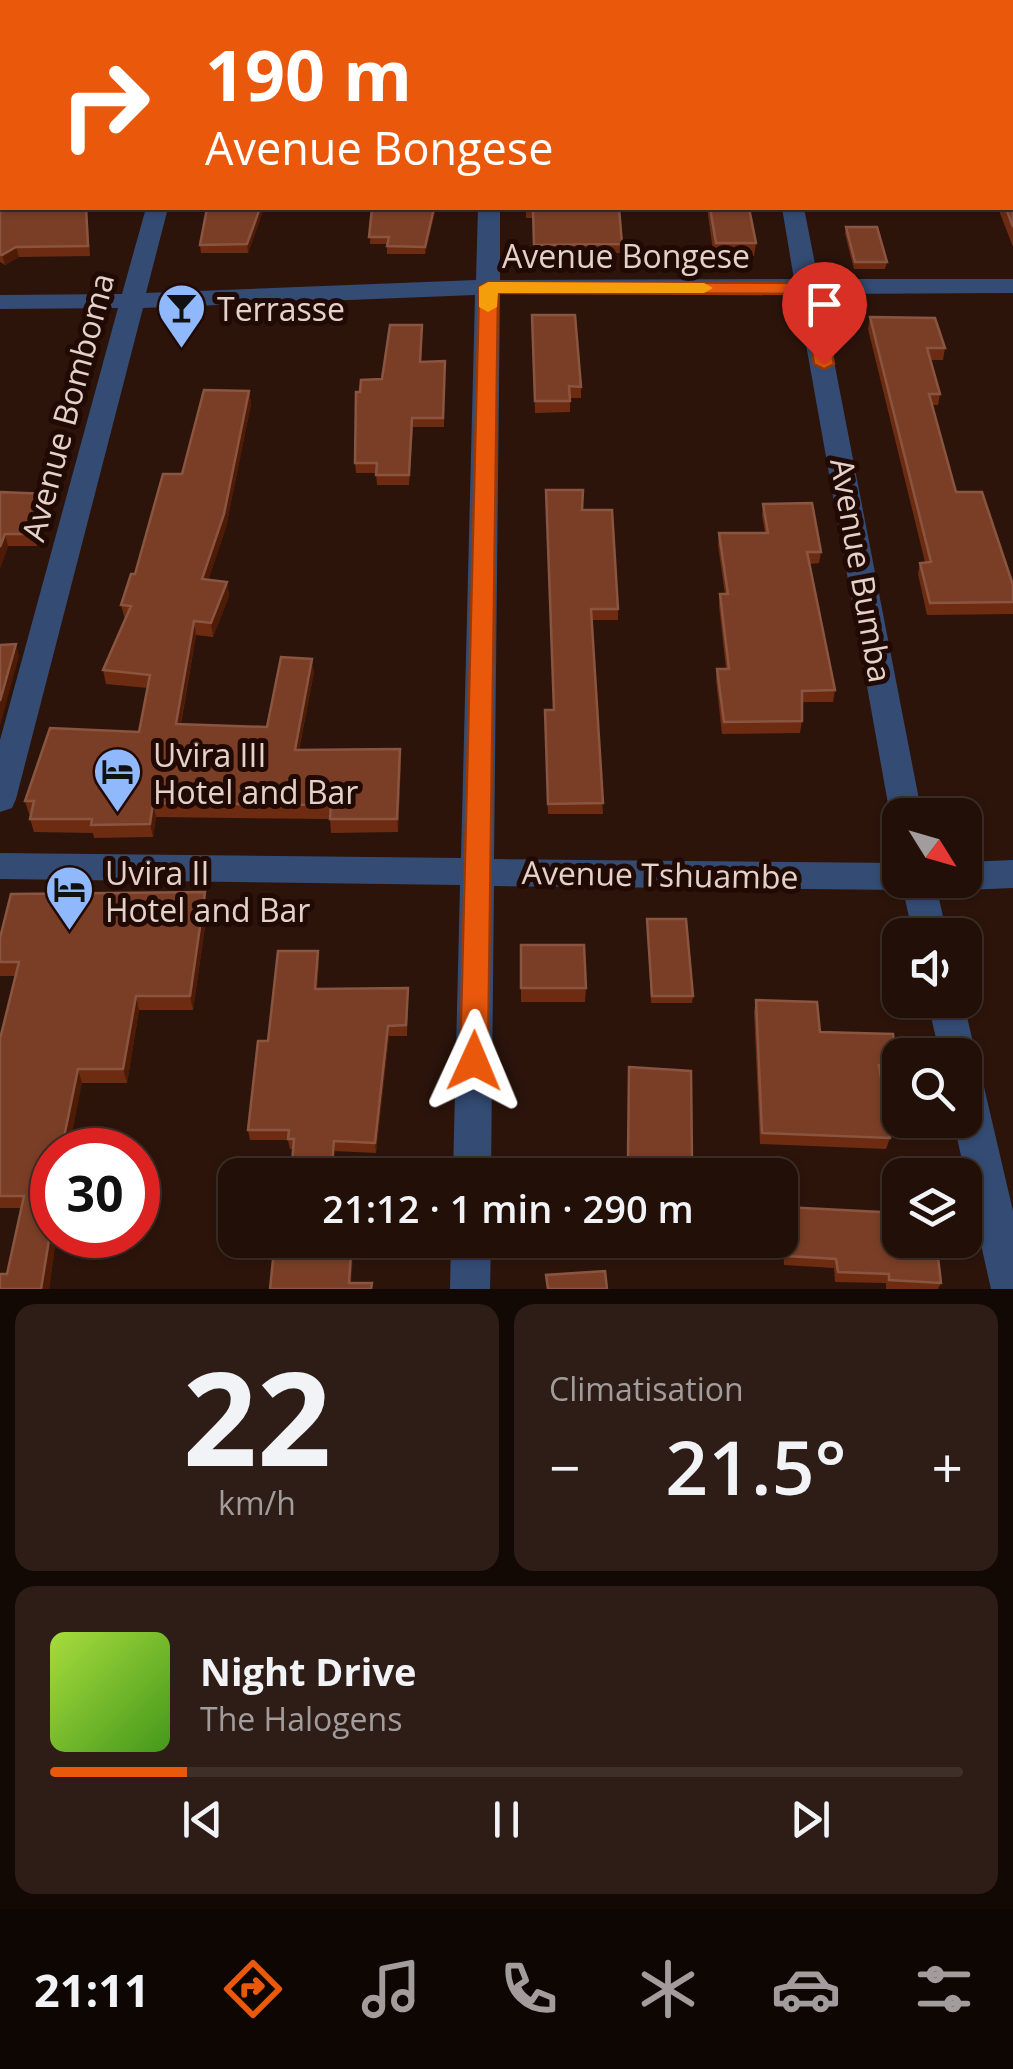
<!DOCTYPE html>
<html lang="fr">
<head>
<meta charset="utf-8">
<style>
	:root { --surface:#210f08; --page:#2d1d16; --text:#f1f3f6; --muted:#a29c9c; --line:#3e2f29; --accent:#ea580c }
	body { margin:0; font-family:"Open Sans",sans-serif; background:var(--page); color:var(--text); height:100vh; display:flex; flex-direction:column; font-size:38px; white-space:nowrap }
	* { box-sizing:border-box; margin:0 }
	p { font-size:32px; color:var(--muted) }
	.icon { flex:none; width:55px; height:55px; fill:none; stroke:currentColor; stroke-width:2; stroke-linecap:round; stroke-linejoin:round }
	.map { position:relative; height:1289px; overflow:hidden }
	.side { display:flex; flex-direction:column; gap:15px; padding:15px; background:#120804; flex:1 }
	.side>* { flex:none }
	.guide { position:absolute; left:0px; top:0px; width:1015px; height:210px; box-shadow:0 2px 8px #0004,0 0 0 2px var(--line); background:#ea580c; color:#fff; overflow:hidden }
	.needle { width:65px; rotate:127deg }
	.buttons { position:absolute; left:882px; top:798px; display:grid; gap:20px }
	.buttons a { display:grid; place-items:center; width:100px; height:100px; border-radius:20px; background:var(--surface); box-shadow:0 2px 8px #0004,0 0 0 2px var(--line); font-size:50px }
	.speed { position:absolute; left:30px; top:1128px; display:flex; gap:20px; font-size:50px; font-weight:700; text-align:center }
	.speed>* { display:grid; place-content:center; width:130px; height:130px; border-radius:50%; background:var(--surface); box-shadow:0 2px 8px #0004,0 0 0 2px var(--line); line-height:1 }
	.speed .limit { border:15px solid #d22; background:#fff; color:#111 }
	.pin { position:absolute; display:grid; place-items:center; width:85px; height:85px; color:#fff; margin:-102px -42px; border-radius:50% 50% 50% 0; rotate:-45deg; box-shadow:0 0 10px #0007 }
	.pin .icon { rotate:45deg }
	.me { position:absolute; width:110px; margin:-55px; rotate:1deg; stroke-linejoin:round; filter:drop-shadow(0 0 8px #0008) }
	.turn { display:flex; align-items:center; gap:35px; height:210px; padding:0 40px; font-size:45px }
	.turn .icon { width:130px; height:130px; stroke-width:2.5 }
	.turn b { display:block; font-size:70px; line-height:85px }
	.big { font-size:75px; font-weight:600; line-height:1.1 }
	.side .card { flex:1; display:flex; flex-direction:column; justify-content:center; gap:15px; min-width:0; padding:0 35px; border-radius:20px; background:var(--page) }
	.side .dial { align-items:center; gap:0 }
	.dial b { font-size:130px; line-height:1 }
	.song { display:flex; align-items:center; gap:30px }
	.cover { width:120px; height:120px; border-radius:15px; background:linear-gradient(135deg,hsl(80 70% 55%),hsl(100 70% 35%)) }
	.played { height:10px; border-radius:5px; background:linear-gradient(90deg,var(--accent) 15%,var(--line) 15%) }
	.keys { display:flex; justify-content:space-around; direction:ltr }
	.heat { display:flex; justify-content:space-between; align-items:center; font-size:55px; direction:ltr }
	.side .tiles { flex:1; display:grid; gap:15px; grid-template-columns:1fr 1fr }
	.card:last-child { grid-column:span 2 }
	.trip { position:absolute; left:218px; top:1158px; width:580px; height:100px; border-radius:20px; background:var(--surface); box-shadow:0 2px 8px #0004,0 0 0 2px var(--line); font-weight:600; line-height:100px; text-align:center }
	.dock { display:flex; height:160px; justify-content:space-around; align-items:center; background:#0d0603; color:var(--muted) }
	.dock .icon { width:70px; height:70px }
	.dock .selected { color:var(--accent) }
	.dock b { font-size:45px; color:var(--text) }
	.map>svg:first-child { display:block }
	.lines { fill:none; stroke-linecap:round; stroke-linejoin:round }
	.street { fill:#344c74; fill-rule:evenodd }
	.wall { fill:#6d2c12 }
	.shaded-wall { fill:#4e1b07 }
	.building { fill:#7a3e26; stroke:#8a5540; stroke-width:2.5 }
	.route { fill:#ea580c; stroke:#983908; stroke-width:2.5 }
	.slow { fill:#f59e0b }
	.labels { text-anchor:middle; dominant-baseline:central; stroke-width:10; stroke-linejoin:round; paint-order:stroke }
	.street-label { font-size:32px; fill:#e3d1cb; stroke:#220a04 }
	.poi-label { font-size:32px; fill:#e3d1cb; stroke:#220a04; text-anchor:start }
</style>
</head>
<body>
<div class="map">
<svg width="1013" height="1289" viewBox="0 0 1013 1289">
	<rect width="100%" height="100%" fill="#2c140b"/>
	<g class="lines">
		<path class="street" d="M0 0H95L96 1 2 2 0 7Z
			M123 0H319L317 2Z
			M480 0H500V2H481Z
			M740 0H760V2H741Z
			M999 0H1013V7L1012 2Z
			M146 208H168L146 293 476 280 478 208H500V280L794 279 782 208H804L818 279H1013V293L821 294 922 815H900V826L890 815 797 294H500L494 859 900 863V880H935L947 935H913L903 890 494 886 491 1175H453L460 885 0 879V853L461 858 475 295 143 308 16 799 12 808 0 812V740L118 308 0 309V295L122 294Z
			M1013 860V888L965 890 953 886 950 880H965V862Z
			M927 1000H963L976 1055 971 1066 965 1069V1055H940Z
			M965 1070 978 1075 984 1087 1013 1211V1289H991L953 1120H965Z
			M451 1240H491L490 1289H450Z"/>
	</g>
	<path class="wall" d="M1013 94V247L998 208H1012Z
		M0 188 2 208H87L90 256 19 257 5 265 0 262Z
		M264 208 248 253H201L200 245Z
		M372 208H436L425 254H387V244H370Z
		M526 208H619L621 253 533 254V218H526Z
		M707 208H749L756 243 754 256 714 257Z
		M833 208H867L866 209H833Z
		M846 227 887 262 885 269H854L845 234Z
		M532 315 581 387V398H570V412L535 413Z
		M870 317 945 348 943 360H930L940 394 938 405H932L956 492 1013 585V614L927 615 918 574 920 563 925 562 868 329Z
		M422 334 421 362 445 361 444 427H413L409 485H377L376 473H356L355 463 360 392 382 379Z
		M249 391 251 404 226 527 208 580 227 582 229 596 213 637 196 635 181 724 267 727 314 672 299 750 401 763 398 832 331 833 330 819 156 817 153 837 94 838 93 833 34 832 30 819 31 814H29L25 801 139 732 148 688 106 684 103 670 125 619 121 605 182 474Z
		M0 492 52 506 37 546H8L0 568Z
		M763 504 821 552 819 563 809 564 835 690 833 702H802V721L800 733 722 734 716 680 717 669H726L719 606 720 594H725L718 545 719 533H765L762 515Z
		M582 510 618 609V620H591L603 814H548L545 721 554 710Z
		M208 906 193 1010H139L127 1083H82L52 1150V1235H95L93 1247 55 1246 49 1289H0L7 1274 21 1208H0V1039L15 976H0V938Z
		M647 919 693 996 692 1003H651Z
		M521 945 586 988 585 1002H521Z
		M319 962 317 989 408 999 407 1036H389L376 1153 290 1149 288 1140H250L248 1130 268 1041Z
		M756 1000 820 1032 897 1066 894 1078 880 1077 890 1138 886 1149 760 1144 754 1012Z
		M629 1067 692 1160 690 1174 627 1171Z
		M784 1207 941 1283 938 1289H886V1283L835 1282 834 1268 784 1265 782 1217Z"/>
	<path class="shaded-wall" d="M260 208H264L248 253 247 244Z
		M434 208H436L425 254V247Z
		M16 247 19 257 5 265 2 255Z
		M249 391 251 404 226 527 204 593 202 579Z
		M49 494 52 506 37 546 34 534Z
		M5 534 8 546 0 568V547Z
		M227 582 229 596 213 637 211 623Z
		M194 621 196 635 178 738 176 724Z
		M16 644 19 656 0 726V701Z
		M312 659 314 672 296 763 295 750Z
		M400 749 401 763 398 832 397 819Z
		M153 803 156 817 153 837 150 824Z
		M205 892 208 906 193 1010 190 996Z
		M318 951 319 962 316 1000 315 989Z
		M136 996 139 1010 127 1083 123 1069Z
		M388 1026 389 1036 376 1153 375 1143Z
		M78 1069 82 1083 69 1150 63 1142Z
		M334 1141 335 1151 334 1175H331Z
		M50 1234 55 1246 49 1289H41Z
		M88 1235H95L93 1247Z
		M352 1240H354L351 1289 349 1283Z"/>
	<path class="building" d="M0 0H30L29 2 170 0 169 2H2V120H0Z
		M647 0H697L698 2H648Z
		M820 0 821 2H783Z
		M829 0H958L959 2H829Z
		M1012 93 1013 94V227L1006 208H1012Z
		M2 187V208H86L88 246 16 247 2 255 0 254V188Z
		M207 208H260L247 244 200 245Z
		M372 208H434L425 247 387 246 389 237H369Z
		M526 208H619L622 244 534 245 533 209H526Z
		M710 208H749L756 243H716Z
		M846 227H877L887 262H855Z
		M532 315H575L581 387 569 386 570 401H535Z
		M870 317 935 318 945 348H927L940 394H929L956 492H982L1013 585V602L930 603 920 563 931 562Z
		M390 325H422L420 362 445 361 443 418H412L409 475H376L377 463H355L356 392H360L361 380 382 379Z
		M204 390 249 391 224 514 202 579 227 582 211 623 194 621 176 724 267 727 281 657 312 659 295 750 400 749 397 819H330L331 805 153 803 150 824 91 825 92 819H30L34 801H25L50 728 139 732 150 675 103 670 131 606 121 605 131 574H135L163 474H182Z
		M546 490H583L582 510H612L618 609H591L603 803 548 804 545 710H554Z
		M0 492 49 494 34 534H5L0 547Z
		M812 503 821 552H807L835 690 802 691V721L724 722 717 669H729L720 594H728L719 533H768L763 504Z
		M16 644 0 701V645Z
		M205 892 190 996H136L123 1069H78L63 1142 105 1143 103 1150H52V1234H50L41 1289H0V1274H7L24 1196H0V1039L19 962H0V938L11 894Z
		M647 919H686L693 996H652Z
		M521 945H584L586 988H521Z
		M278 951H318L315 989 408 988 406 1025 388 1026 375 1143 334 1141 331 1175H291L294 1139H288L289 1130H248L258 1041H268Z
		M756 1000 817 1002 820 1032 893 1034 897 1066 879 1065 890 1138 762 1133Z
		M629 1067 691 1071 692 1160 628 1157Z
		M784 1207 900 1213V1240H936L941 1283 889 1280V1274L838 1272 836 1259 787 1256Z
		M275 1240H352L349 1283H372L371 1289H270Z
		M605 1271 607 1289H548L546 1275Z"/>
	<path class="route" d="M488 282 810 283 819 288 834 364 824 369 814 364 802 294 498 293 488 1061 484 1070 474 1073 464 1070 460 1061 479 287Z"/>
	<path class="slow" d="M488 282 704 283 713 288 704 293H498L497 307 488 312 479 307V287Z"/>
	<defs>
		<symbol id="bar-pin" viewBox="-11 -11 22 30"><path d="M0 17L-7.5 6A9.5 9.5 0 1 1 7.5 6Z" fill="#90b8fd" stroke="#220a04"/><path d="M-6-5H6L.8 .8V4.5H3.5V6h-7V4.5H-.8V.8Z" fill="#111"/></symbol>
		<symbol id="hotel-pin" viewBox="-11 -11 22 30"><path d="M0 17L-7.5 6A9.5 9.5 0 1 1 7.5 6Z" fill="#90b8fd" stroke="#220a04"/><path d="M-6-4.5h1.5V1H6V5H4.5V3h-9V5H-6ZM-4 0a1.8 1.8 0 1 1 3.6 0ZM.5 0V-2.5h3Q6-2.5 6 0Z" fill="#111"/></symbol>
	</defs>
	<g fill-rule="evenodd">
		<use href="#bar-pin" x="154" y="280" width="55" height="75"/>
		<use href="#hotel-pin" x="90" y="744" width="55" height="75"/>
		<use href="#hotel-pin" x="42" y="862" width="55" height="75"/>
	</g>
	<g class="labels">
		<g class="street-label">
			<text x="626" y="255">Avenue Bongese</text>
			<text transform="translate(67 407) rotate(-75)">Avenue Bomboma</text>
			<text transform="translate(862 570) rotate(80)">Avenue Bumba</text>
			<text transform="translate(660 874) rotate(1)">Avenue Tshuambe</text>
		</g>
		<g class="poi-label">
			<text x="217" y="308">Terrasse</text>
			<text x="153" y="754">Uvira III<tspan x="153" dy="37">Hotel and Bar</tspan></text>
			<text x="105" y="872">Uvira II<tspan x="105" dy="37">Hotel and Bar</tspan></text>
		</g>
	</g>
</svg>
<div class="buttons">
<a><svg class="needle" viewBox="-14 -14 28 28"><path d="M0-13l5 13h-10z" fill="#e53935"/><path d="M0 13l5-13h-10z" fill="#a29c9c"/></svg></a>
<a><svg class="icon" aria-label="sound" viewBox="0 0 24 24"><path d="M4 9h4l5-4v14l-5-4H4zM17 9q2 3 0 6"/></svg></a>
<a><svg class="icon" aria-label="search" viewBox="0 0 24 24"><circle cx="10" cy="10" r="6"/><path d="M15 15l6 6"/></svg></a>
<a><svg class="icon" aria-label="layers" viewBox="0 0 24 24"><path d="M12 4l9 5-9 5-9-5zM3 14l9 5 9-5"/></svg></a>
</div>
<div class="speed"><div class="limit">30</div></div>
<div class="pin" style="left:824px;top:364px;background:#d93025"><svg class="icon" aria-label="arrive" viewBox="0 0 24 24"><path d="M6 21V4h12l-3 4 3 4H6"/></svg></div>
<svg class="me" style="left:474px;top:1061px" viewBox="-20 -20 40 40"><path d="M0-17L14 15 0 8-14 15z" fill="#ea580c" stroke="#fff" stroke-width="4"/></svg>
<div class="trip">21:12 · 1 min · 290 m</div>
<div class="guide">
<div class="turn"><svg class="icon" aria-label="right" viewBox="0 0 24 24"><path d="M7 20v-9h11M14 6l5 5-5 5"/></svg><div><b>190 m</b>Avenue Bongese</div></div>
</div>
</div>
<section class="side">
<div class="tiles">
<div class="card dial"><b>22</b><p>km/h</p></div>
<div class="card"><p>Climatisation</p>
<div class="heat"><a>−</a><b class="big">21.5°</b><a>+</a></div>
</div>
<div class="card">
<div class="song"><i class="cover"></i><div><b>Night Drive</b><p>The Halogens</p></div></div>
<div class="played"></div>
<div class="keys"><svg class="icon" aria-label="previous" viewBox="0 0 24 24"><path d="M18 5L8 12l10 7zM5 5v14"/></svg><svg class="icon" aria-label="pause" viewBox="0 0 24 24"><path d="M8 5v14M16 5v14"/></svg><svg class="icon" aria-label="next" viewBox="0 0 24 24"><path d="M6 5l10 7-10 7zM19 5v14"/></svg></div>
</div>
</div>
</section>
<nav class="dock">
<b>21:11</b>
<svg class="icon selected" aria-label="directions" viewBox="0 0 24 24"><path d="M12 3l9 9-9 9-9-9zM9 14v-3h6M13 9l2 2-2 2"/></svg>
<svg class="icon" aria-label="music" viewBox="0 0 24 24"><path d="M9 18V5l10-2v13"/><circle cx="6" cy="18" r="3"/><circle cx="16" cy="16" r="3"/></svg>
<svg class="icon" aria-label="phone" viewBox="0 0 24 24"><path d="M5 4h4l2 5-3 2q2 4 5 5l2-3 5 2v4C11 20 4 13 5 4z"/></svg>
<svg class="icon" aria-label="climate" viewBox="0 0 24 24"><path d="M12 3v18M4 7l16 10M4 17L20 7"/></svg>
<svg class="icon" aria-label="car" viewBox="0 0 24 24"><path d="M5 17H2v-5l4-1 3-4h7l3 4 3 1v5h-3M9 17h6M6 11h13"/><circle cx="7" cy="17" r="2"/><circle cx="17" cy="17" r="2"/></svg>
<svg class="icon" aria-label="filters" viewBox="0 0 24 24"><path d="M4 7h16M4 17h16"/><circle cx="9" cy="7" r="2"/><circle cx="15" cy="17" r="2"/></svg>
</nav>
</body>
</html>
